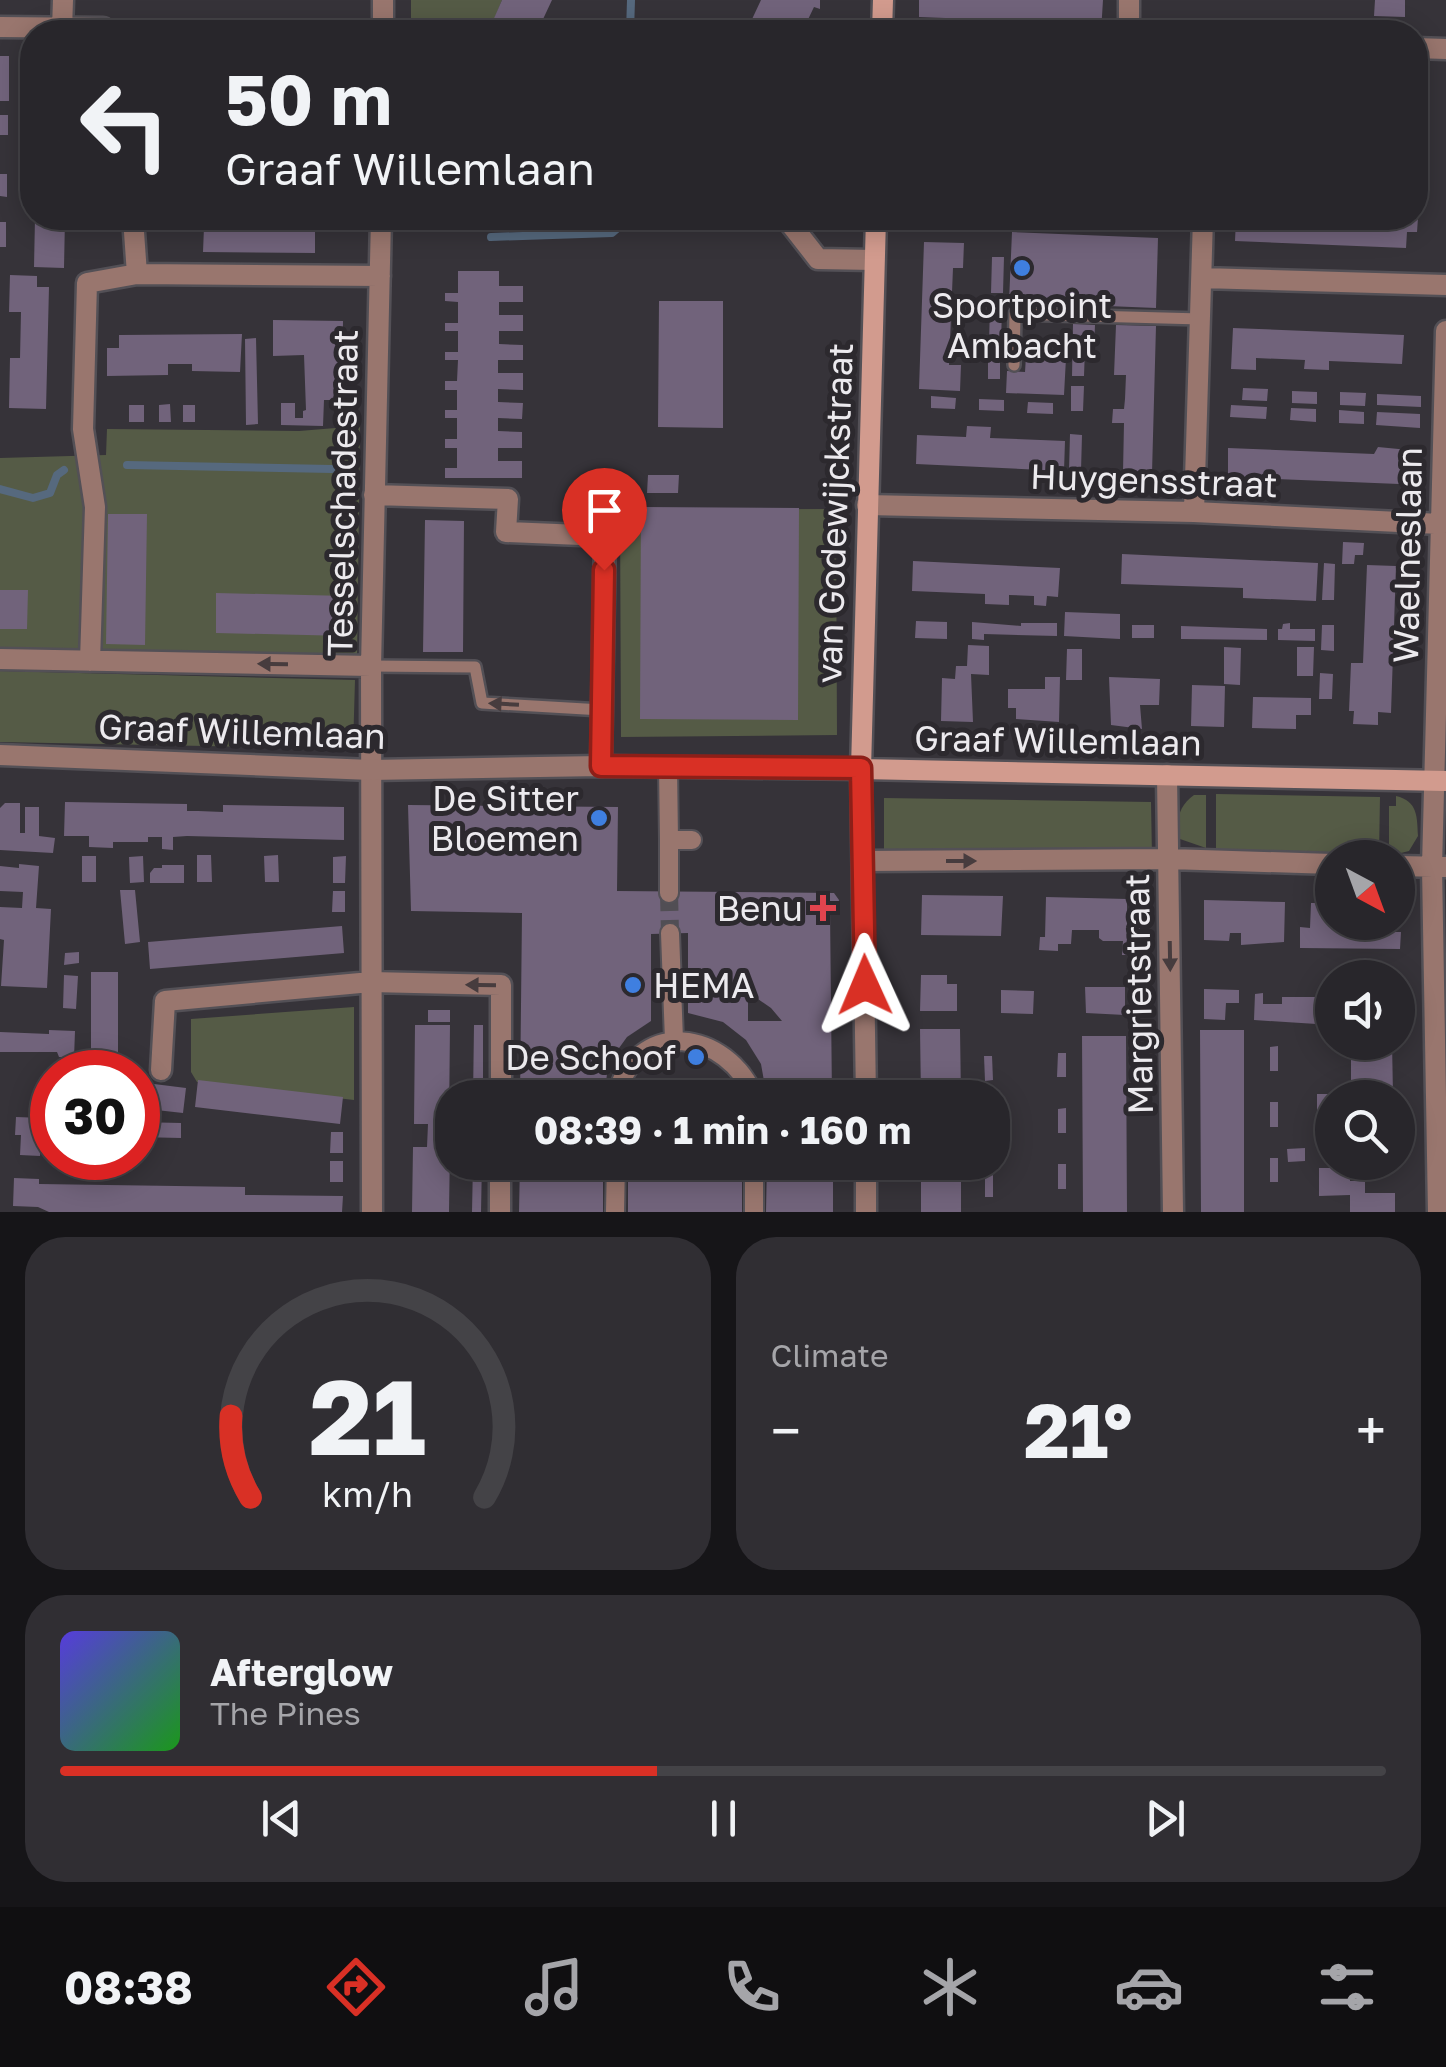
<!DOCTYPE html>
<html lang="en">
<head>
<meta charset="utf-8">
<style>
	:root { --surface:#28262b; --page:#302e33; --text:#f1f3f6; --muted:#a5a5a9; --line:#444347; --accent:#d93025 }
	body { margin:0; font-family:"Golos Text",sans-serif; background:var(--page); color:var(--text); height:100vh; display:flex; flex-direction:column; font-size:38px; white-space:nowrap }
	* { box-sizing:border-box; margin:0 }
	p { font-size:32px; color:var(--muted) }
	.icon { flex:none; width:55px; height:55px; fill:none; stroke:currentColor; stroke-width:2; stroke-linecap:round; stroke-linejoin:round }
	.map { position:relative; height:1212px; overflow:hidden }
	.details { display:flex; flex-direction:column; gap:25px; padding:25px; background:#161518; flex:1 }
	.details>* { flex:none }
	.hud { position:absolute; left:20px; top:20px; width:1408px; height:210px; border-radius:40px; box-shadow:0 5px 25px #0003,0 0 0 2px var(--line); background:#28262b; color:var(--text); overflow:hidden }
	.needle { width:65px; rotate:139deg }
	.fabs { position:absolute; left:1315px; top:840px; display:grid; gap:20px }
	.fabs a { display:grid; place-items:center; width:100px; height:100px; border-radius:50%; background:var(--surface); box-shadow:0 5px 25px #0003,0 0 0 2px var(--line); font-size:50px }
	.speed { position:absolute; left:30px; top:1050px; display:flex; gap:20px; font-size:50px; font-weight:700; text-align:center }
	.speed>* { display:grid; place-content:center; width:130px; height:130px; border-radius:50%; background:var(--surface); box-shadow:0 5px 25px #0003,0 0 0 2px var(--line); line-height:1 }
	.speed .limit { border:15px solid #d22; background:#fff; color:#111 }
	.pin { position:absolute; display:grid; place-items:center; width:85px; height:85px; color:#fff; margin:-102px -42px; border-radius:50% 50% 50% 0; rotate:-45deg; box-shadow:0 0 10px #0007 }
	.pin .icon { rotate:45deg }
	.me { position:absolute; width:110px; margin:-55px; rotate:359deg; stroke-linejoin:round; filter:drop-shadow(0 0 8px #0008) }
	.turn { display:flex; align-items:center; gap:35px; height:210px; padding:0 40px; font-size:45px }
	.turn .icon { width:130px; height:130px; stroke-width:2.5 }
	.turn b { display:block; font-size:70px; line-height:85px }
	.big { font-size:75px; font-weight:700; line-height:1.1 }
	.details .card { flex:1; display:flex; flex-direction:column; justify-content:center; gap:15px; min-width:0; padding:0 35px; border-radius:40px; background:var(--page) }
	.details .dial { align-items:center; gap:0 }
	.dial svg { height:260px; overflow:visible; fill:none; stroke:var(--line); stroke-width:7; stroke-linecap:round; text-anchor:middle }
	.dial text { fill:var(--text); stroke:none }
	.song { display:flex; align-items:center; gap:30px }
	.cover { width:120px; height:120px; border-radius:15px; background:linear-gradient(135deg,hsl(250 70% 55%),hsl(120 70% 35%)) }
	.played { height:10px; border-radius:5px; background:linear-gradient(90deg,var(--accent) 45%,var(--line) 45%) }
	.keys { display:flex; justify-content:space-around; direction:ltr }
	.heat { display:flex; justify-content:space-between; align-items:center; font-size:55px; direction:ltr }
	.details .tiles { flex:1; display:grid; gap:25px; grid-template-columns:1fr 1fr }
	.card:last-child { grid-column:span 2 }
	.trip { position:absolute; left:435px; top:1080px; width:575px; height:100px; border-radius:40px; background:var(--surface); box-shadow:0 5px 25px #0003,0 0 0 2px var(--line); font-weight:700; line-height:100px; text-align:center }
	.menu { display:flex; height:160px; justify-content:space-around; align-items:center; background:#100f11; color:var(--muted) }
	.menu .icon { width:70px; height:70px }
	.menu .selected { color:var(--accent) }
	.menu b { font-size:45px; color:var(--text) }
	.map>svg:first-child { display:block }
	.green { fill:#555b46 }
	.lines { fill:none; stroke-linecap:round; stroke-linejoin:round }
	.stream { stroke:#56697e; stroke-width:8 }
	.building { fill:#71637b; fill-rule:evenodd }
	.pedestrian-tunnel { stroke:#514e54; stroke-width:18; stroke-dasharray:18 9; stroke-linecap:butt }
	.service-casing { stroke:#535056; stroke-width:16 }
	.pedestrian-casing { stroke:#535056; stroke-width:22 }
	.minor-casing { stroke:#535056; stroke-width:25 }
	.tertiary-casing { stroke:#535056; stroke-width:25 }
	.secondary-casing { stroke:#535056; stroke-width:25 }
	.service { stroke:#99766e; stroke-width:11 }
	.pedestrian { stroke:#99766e; stroke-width:18 }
	.minor { stroke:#99766e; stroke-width:20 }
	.tertiary { stroke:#99766e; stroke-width:20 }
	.secondary { stroke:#d29b8e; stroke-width:20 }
	.oneway { fill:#473c3e }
	.route-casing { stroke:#8d1f18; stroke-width:25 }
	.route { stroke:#d93025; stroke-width:18 }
	.shop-dot { fill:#3f7fe0; stroke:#2c292e; stroke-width:4 }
	.health-dot { fill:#e0444e; stroke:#2c292e; stroke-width:4 }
	.labels { text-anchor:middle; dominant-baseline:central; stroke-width:10; stroke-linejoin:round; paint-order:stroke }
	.poi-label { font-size:35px; fill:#eceaee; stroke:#2c292e; text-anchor:end }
	.street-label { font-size:35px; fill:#eceaee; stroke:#2c292e }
</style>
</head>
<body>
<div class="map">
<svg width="1446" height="1212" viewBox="0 0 1446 1212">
	<rect width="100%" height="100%" fill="#363339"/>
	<path class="green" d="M411 0H502L489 32H411Z
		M360 426 357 660 0 651V458L106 455 107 429 299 431Z
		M836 509 837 735 621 737 620 510Z
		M0 671 355 680 353 749 0 742Z
		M1216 794 1380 797 1379 856 1216 853Z
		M1194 795H1206V848L1180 839C1175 820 1179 806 1194 795Z
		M1396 796C1418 801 1417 817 1418 836L1409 851 1389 856V806H1396Z
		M884 798 1151 802 1152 856 889 855 884 850Z
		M354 1007V1100L197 1082 191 1072V1019Z"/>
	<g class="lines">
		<path class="stream" d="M630 32 631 0
			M491 237 612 233 625 222V218
			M127 465 332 469
			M0 489 33 498 50 493 57 475 64 470"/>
	</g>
	<path class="building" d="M502 0H552L537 32H488Z
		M761 0H820V9L814 7 802 32H746Z
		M919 0H1103L1101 32H1075L1076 23 919 17Z
		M1375 0H1405V17L1374 16Z
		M190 23 220 24V32H190Z
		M306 24 335 25V32H306Z
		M0 56H9V101H0Z
		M0 115H8V135H0Z
		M0 174H7V197L0 196Z
		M35 218H65L64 268 34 267Z
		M1236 218H1418L1417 232H1407L1406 248 1235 241Z
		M0 222H6V247H0Z
		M204 227 315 229V253L203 252Z
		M1012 232 1158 238 1156 308 1009 302Z
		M924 242 964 243 963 268H953L949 365H961L960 391 919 389Z
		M992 257H1004L1003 293H991Z
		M458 271H499V286H523V302H499V315H523V331H499V344L523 345V360H498V373H523V390L498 389V402L523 403 522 419 498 418V431L522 432V448H498V461H522V478H445V468H457V448H445V439H457V418H445V410H457V390H445V381H457L458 360H445V352H458V331H445V323H458V302L445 301V293H458Z
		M10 275 37 276V287H49L46 409 9 408 10 358H20L21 312H9Z
		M659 301H723V428L658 427Z
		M990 306 1002 307 1001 344 989 343Z
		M273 320 343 321 342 400H324L323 426 281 425V403H295V418H303V411L306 410 304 355 273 356Z
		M1073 324 1095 325 1094 349 1085 348 1084 376H1072Z
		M1116 325 1156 326 1152 473 1123 472 1124 423H1112L1113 409H1124L1125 399 1126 375H1114Z
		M1233 328 1404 335 1402 364 1329 361V370L1304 369 1305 360 1256 358V370L1231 369Z
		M242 334 240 372 192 371V364H168V375L107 376V348H119V335Z
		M256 338 258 424 246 425 245 339Z
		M988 355H1000V379H988Z
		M1026 356 1066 358 1064 395 1006 393 1007 371 1025 372Z
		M1071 386H1084L1083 411H1071Z
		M1243 388 1268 389 1267 401 1242 400Z
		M1292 391 1317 392V404L1292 403Z
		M1340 392 1366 393 1365 406 1340 405Z
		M1377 394 1421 396V407L1377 405Z
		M931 396 956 398 955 409 931 408Z
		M979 399 1004 400V411L979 410Z
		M1028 402 1053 403V414L1027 413Z
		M170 404 171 422H159V405Z
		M129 405H144V422H129Z
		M183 405H195V422H183Z
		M1231 405 1267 407 1266 419 1230 417Z
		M1291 408 1316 409V422L1290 420Z
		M1339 410 1364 412V424L1339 423Z
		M1377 412 1420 414V428L1376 425Z
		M967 426 991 427 990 438 1065 441 1064 471 916 464 917 435 966 437Z
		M1070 434 1082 435 1081 471H1069Z
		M1378 447 1419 451 1418 475H1400L1399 484 1228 477V448L1374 454Z
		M648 475H679L678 493H647Z
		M641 507 799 508 798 720 640 719Z
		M108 514H147L145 645 106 644Z
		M425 520 464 521 463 652H423Z
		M1343 542 1364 543 1363 555H1355L1354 564H1342Z
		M1122 554 1318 563 1316 601 1243 598V588L1121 584Z
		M913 561 1060 568 1058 597 1047 596 1046 606 1034 605V596L1009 595V605L985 604V594L912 591Z
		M1324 563 1335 564 1334 600H1322Z
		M1367 565 1396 566 1391 713 1378 712V725L1353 724 1354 711H1349L1351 663H1363Z
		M0 590H28L27 629H0Z
		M216 593 347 596V636L216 633Z
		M1065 612 1120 614V639L1064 636Z
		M916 621 947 622V639L915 638Z
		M972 622 1021 626V623H1057V636L984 634V640L972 639Z
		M1290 623V629H1315V641L1278 640V629H1282L1283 624Z
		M1132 625H1154V638H1132Z
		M1322 625H1334V651L1321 650Z
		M1181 626 1267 629V640L1181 639Z
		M968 645 989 646V675L971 674 973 722 941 721 942 678 955 679 956 666H967Z
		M1224 647 1241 648 1240 685 1224 684Z
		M1297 647H1314L1313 676H1297Z
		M1067 649H1082V680H1066Z
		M1320 673 1333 674 1332 699H1319Z
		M1045 677H1060L1059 722 1016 719V708H1008V689H1045Z
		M1109 677 1160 679 1159 705H1140L1142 729 1111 725Z
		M1192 685 1225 686 1224 727 1191 726Z
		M1253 697 1311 698V715H1296V729L1252 728Z
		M65 802 187 804V811H198L223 812V805L344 807V840L187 836 173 837V850L162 849V837H148V842H113V848L89 847V836H64Z
		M5 803H20V833H25V807H39V836L55 838 53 853 0 850V808Z
		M408 805 618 807 617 891 834 893 839 900 838 906 830 910 832 1098H767L761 1064 746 1040 723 1022 688 1013V933L651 934V1021L627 1037 614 1055 607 1074 604 1098H520L522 913 411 911ZM748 992 771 1008 782 1021H748Z
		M197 855H211L212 882H197Z
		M278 855 279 882H265L264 856Z
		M82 856H96V882H82Z
		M143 856 144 882 130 883 129 857Z
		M346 856 345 883H333V857Z
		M19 864 39 866 36 908 51 909 47 988 1 986 4 940 0 939V907L22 908 23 892 0 891V866L19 868Z
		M162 865H184V883H150V873L154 868H162Z
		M120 890H135L140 942 125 944Z
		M333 891H345V912H332Z
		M922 895 1003 896 1001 936 921 935Z
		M1046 897 1127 899V927L1142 928 1141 955H1122L1123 941H1103L1099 938V930H1072L1071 944H1058V951L1039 950 1040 937H1045Z
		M1204 900 1285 902 1284 942 1241 945V933H1230L1229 941 1204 940Z
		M1311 903H1332V922H1391V932H1401L1400 949 1300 948V927L1310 928Z
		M342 926 344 953 150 969 148 942Z
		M79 952V963L64 965 65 953Z
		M91 972H118V1071H91Z
		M64 975 78 976 76 1009 63 1008Z
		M921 975H947V984H957V1011H920Z
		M1085 987H1125V1015L1086 1013Z
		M1204 989 1239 990V1003H1226L1225 1020 1204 1019Z
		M1001 990 1034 991 1033 1014 1001 1013Z
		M1263 993V1004H1282V997H1317L1316 1010 1332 1009V1025L1254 1020 1255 994Z
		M428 1010H450V1022H428Z
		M415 1025H450L449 1124H452V1147H450L449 1212H412L413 1147H427L428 1124H414Z
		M474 1025H483V1098H473Z
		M920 1029H960L961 1098H921Z
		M49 1030 75 1031 74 1058 59 1057 57 1052H0V1032L49 1034Z
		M1200 1030H1244V1212H1201Z
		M1082 1036H1126L1127 1212H1083Z
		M1361 1042H1392L1393 1095H1351V1046H1361Z
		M1278 1046V1071H1270V1047Z
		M1058 1053H1066V1077H1057Z
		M984 1056H992L993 1080 985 1081Z
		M198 1080 343 1097 340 1124 195 1107Z
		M138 1082 186 1088 183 1113 138 1108Z
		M1317 1094H1350V1098H1332V1123H1317Z
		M1270 1102H1278V1127H1270Z
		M1066 1108V1133H1058V1109Z
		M16 1117 43 1118 40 1156 20 1155 21 1135H15Z
		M138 1122 181 1123V1138L138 1137Z
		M331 1132H343V1153H330Z
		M1305 1148V1161L1288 1162 1287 1149Z
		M1270 1158H1278V1182H1270Z
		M330 1161H343V1182H330Z
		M473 1162H482L481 1212H472Z
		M520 1162H603V1212H519Z
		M628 1162H742V1212H628Z
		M767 1162H833V1212H766Z
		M921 1162H961V1212H921Z
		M1349 1162H1394V1168L1350 1170Z
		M1058 1164H1066V1189H1058Z
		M1319 1168H1350V1181H1365V1193H1395V1212H1350V1195L1319 1196Z
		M985 1172 993 1173V1197H985Z
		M14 1178 39 1179V1184L245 1187V1195L343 1196 342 1212H49L38 1207 13 1206Z"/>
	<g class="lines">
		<path class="pedestrian-tunnel" d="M669 893 670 933"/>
		<defs>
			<path id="service" d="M1014 365 1015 314 1201 319
				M371 666 475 667 482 703 602 710"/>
			<path id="pedestrian" d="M668 766 669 840H692
				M669 840V893
				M670 933 674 1040
				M616 1098C635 1016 728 1029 755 1098
				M615 1212 616 1162
				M754 1212V1162"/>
			<path id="minor" d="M0 27 103 28 105 32
				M62 29 63 0
				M383 32V0
				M1129 32V0
				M1415 48 1446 49
				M133 218 137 274
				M786 218 818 259 874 260
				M1202 278 1446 285
				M374 495 508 499 506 532 605 536 601 766
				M867 505 1194 512 1440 524
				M1194 512 1203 218
				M0 659 371 666
				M90 661 95 507 83 429 87 283 137 274 380 276
				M861 769 866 1098
				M1167 775 1173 1212
				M864 861 1169 859 1332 864
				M1398 866 1445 867
				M161 1070 165 1001 371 982 501 985V1098
				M866 1162V1212
				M372 1212 371 666 381 218
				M500 1212V1162
				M1438 1212 1432 867 1446 331"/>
			<path id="tertiary" d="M0 755 371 770 601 766 861 769"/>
			<path id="secondary" d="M882 32 883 0
				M876 218 861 769 1446 781"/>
		</defs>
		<use href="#service" class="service-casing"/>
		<use href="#pedestrian" class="pedestrian-casing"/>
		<use href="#minor" class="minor-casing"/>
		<use href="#tertiary" class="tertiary-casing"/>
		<use href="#secondary" class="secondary-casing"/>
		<use href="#service" class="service"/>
		<use href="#pedestrian" class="pedestrian"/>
		<use href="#minor" class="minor"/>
		<use href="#tertiary" class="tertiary"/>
		<use href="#secondary" class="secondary"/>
	</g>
	<defs><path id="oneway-solid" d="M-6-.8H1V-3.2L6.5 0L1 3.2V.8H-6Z" transform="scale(2.5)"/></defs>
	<g class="oneway">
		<use href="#oneway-solid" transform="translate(273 664) rotate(-179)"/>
		<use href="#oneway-solid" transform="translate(504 704) rotate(-177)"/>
		<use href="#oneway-solid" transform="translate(961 861)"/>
		<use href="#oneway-solid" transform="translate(1170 956) rotate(89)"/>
		<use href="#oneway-solid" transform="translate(481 985) rotate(-179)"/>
	</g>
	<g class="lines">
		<defs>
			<path id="route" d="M604 570 601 766 861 768 865 985"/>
		</defs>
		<use href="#route" class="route-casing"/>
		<use href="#route" class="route"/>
	</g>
	<g class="shop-dot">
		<circle cx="1022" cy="268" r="10"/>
		<circle cx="599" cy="818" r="10"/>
		<circle cx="633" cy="985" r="10"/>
		<circle cx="696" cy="1057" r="10"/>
	</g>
	<path class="health-dot" d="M818 893h10v10h10v10h-10v10h-10v-10h-10v-10h10z"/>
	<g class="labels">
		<g class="poi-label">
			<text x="1022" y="305" text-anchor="middle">Sportpoint<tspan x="1022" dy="40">Ambacht</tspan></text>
			<text x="579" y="798">De Sitter<tspan x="579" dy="40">Bloemen</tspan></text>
			<text x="803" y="908">Benu</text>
			<text x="653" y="985" text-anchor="start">HEMA</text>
			<text x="676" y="1057">De Schoof</text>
		</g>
		<g class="street-label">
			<text transform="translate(1154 480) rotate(2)">Huygensstraat</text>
			<text transform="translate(342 493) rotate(-89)">Tesselschadestraat</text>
			<text transform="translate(834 513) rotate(-88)">van Godewijckstraat</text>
			<text transform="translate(1407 555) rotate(-89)">Waelneslaan</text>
			<text transform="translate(242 731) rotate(2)">Graaf Willemlaan</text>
			<text transform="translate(1058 740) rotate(1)">Graaf Willemlaan</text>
			<text transform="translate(1138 994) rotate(-91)">Margrietstraat</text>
		</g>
	</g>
</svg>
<div class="fabs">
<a><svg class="needle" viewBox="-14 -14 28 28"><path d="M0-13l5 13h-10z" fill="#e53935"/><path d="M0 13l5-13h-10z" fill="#a5a5a9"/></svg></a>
<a><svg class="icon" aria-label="sound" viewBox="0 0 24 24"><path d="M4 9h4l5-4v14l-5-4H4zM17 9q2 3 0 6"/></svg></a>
<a><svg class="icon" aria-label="search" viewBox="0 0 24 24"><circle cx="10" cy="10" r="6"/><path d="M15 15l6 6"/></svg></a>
</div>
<div class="speed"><div class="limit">30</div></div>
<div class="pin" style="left:604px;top:570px;background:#d93025"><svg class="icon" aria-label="arrive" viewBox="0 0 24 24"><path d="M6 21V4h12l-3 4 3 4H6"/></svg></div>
<svg class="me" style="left:865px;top:985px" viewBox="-20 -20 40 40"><path d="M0-17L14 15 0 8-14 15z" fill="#d93025" stroke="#fff" stroke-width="4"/></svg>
<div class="trip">08:39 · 1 min · 160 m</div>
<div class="hud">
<div class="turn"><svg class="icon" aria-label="left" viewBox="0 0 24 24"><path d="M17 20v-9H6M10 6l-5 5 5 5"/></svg><div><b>50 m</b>Graaf Willemlaan</div></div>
</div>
</div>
<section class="details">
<div class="tiles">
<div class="card dial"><svg viewBox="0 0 100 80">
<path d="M14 69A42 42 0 1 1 86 69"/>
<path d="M14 69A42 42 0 0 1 8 44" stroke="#d93025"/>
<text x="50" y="56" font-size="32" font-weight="700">21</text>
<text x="50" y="72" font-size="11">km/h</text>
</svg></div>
<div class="card"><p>Climate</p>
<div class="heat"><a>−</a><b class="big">21°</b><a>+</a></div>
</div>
<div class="card">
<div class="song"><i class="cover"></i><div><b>Afterglow</b><p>The Pines</p></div></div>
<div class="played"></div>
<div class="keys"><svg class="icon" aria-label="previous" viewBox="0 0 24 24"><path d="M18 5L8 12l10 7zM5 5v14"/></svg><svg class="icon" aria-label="pause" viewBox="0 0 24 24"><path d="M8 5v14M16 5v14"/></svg><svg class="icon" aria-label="next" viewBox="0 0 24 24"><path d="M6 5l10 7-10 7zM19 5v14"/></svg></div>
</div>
</div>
</section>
<nav class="menu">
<b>08:38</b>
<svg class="icon selected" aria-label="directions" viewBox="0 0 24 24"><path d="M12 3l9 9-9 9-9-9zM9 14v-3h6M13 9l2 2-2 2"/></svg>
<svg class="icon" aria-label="music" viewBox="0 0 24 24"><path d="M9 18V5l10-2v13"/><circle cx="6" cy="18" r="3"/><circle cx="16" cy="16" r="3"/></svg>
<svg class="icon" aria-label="phone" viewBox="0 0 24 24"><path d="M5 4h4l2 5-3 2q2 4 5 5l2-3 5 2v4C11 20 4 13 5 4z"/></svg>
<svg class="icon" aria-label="climate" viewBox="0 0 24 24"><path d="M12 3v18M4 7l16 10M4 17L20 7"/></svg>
<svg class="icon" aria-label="car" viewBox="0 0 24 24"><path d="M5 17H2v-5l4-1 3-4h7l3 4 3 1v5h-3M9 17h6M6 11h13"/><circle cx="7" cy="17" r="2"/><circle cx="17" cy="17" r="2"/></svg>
<svg class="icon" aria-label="filters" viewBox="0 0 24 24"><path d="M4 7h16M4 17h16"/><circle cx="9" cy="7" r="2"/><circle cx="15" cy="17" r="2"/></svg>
</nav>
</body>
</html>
